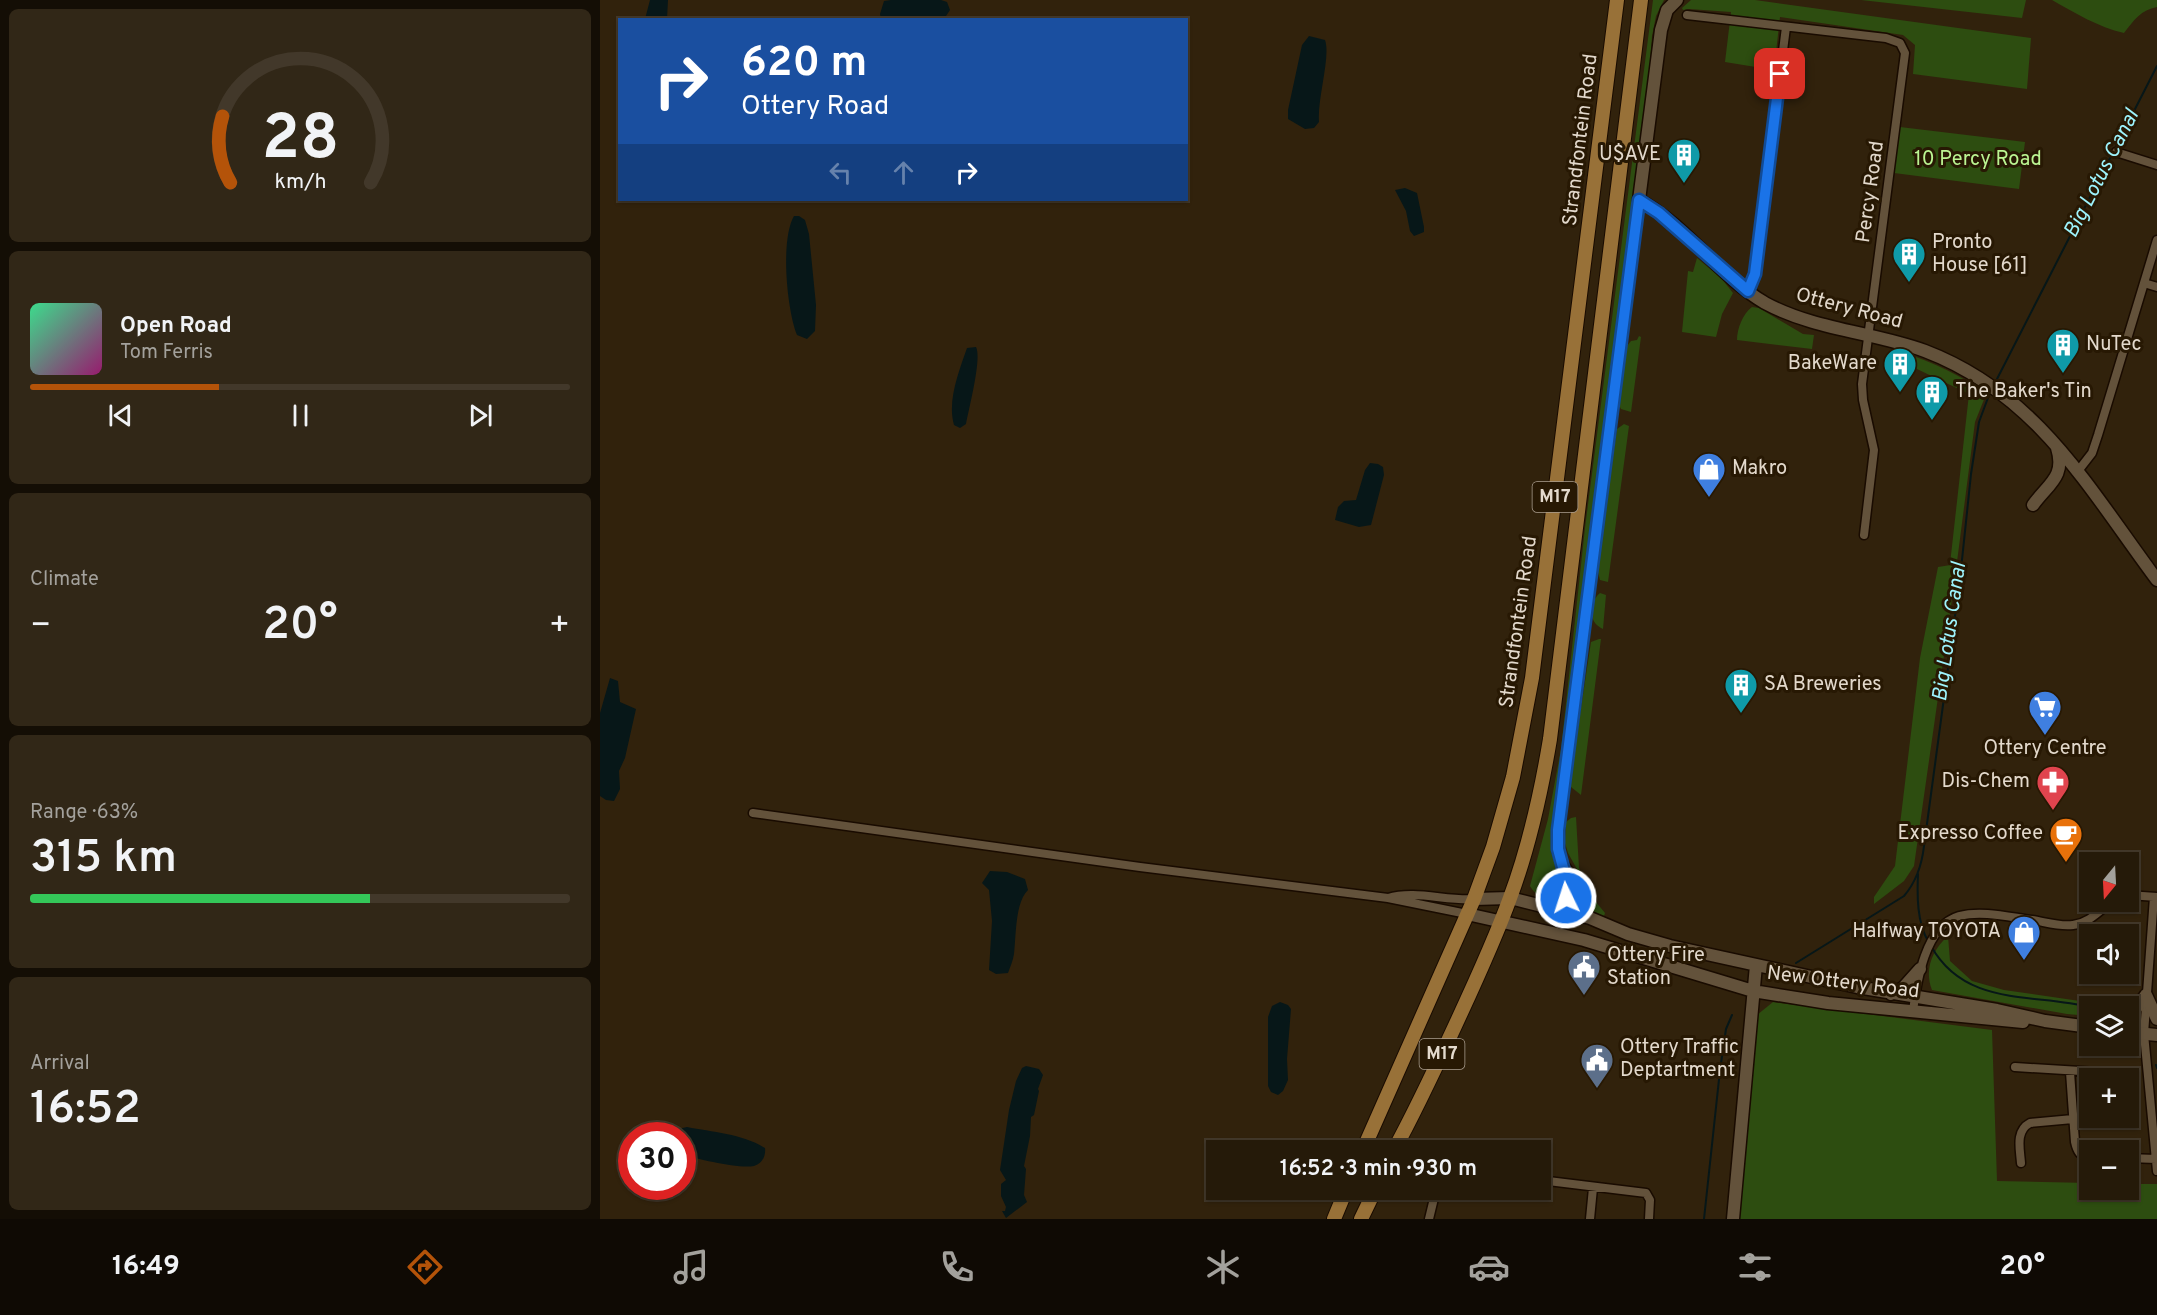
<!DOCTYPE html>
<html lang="en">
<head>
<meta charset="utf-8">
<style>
	:root { --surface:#251a09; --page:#312717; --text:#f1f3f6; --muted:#a3a19c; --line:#42382a; --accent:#b45309 }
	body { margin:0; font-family:Overpass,sans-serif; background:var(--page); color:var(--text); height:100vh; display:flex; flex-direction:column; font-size:22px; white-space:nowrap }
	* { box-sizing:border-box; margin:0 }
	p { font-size:20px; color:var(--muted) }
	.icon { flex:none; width:33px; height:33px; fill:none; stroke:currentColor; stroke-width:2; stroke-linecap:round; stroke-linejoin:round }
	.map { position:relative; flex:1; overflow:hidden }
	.details { display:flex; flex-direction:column; gap:9px; padding:9px; background:#140e05; width:600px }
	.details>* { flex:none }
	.guide { position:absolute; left:18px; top:18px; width:570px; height:183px; border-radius:0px; box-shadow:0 2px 4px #0004,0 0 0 2px var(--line); background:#1a4fa0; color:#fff; overflow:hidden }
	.needle { width:39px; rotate:198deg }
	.tools { position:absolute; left:1479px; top:852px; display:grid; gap:12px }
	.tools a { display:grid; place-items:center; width:60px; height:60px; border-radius:0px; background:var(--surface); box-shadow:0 2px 4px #0004,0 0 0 2px var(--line); font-size:30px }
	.speed { position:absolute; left:18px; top:1122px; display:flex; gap:12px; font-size:30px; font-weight:700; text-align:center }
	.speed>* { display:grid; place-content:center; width:78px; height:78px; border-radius:50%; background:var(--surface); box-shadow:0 2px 4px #0004,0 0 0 2px var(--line); line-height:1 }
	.speed .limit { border:9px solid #d22; background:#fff; color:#111 }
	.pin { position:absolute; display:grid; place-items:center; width:51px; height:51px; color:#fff; margin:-26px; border-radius:12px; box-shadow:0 3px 9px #0006 }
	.me { position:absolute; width:66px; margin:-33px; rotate:356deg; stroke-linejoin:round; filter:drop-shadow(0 0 4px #0008) }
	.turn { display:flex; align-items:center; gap:21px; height:126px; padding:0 24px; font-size:27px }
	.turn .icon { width:78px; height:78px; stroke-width:2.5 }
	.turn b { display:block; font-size:42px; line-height:51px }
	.lanes { display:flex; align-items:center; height:57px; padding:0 24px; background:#0003; justify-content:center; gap:30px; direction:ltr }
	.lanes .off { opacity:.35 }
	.big { font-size:45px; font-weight:600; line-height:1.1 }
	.details .card { flex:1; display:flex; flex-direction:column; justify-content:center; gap:9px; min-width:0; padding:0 21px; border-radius:9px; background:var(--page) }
	.details .dial { align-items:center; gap:0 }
	.dial svg { height:156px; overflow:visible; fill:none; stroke:var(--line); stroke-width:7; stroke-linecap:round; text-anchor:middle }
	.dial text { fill:var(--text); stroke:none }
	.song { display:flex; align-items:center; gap:18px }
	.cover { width:72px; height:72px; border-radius:9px; background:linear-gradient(135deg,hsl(150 70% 55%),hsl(320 70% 35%)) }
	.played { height:6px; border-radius:3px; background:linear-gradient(90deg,var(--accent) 35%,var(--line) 35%) }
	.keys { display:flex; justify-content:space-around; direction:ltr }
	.heat { display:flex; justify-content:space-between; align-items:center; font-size:33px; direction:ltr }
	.charge { height:9px; border-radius:4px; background:linear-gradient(90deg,#34c759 63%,var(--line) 0) }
	.trip { position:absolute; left:606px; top:1140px; width:345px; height:60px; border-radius:0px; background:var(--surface); box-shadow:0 2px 4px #0004,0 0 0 2px var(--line); font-weight:600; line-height:60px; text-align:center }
	.tabs { display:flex; height:96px; justify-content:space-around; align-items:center; background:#0f0a04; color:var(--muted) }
	.tabs .icon { width:42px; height:42px }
	.tabs .on { color:var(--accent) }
	.tabs b { font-size:27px; color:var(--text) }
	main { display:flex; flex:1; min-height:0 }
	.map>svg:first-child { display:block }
	.green { fill:#2d4d10 }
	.water { fill:#071718 }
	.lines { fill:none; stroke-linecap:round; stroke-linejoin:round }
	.stream { stroke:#071718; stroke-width:2 }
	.street-casing { stroke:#190b00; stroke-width:11 }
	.secondary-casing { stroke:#190b00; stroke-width:15 }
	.primary-casing { stroke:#190b00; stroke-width:16 }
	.street { stroke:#63523b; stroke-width:8 }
	.secondary { stroke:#63523b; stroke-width:12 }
	.primary { stroke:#987138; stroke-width:14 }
	.route-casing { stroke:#114b97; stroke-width:15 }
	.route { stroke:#1a73e8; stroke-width:10 }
	.labels { text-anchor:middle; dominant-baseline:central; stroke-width:6; stroke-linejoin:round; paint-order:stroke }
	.shield { fill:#271803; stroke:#ab9f90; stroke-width:1.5 }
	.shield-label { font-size:18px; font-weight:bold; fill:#e3d9cc }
	.street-label { font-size:20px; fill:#e3d9cc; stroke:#271803 }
	.poi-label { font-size:20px; fill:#e3d9cc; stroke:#271803; text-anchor:start }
	.park-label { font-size:20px; fill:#bbf592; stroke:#271803 }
	.water-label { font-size:21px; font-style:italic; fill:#9ef4fd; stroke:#271803 }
</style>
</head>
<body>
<main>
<section class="details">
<div class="card dial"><svg viewBox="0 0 100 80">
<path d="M14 69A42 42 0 1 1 86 69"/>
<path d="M14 69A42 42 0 0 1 10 35" stroke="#b45309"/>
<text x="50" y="56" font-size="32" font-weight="700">28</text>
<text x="50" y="72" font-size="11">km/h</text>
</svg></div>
<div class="card">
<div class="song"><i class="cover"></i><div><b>Open Road</b><p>Tom Ferris</p></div></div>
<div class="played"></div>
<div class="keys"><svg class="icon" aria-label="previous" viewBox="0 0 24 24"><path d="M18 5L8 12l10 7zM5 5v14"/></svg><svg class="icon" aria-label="pause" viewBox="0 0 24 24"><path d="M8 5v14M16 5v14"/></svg><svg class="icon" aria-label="next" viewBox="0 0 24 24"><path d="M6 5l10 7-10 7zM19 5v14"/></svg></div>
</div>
<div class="card"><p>Climate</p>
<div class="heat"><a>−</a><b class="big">20°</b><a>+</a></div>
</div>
<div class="card"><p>Range · 63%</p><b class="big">315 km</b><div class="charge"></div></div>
<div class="card"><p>Arrival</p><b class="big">16:52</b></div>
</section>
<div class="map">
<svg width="1557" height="1219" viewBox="0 0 1557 1219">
	<rect width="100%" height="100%" fill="#31220c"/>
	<path class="green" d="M1053 0H1064L1056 16 1052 36 1049 78 1019 324 957 795 951 852 962 882 958 883V896C949 902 935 896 930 886L948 819 961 749 985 528Z
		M1091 0H1155L1431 38 1427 89 1313 74 1315 45 1303 35 1180 17 1174 70 1125 62 1131 12 1089 9 1083 10 1082 8Z
		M1261 0H1426L1422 18Z
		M1452 0H1557V7C1541 10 1534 20 1524 33 1498 27 1475 13 1452 0Z
		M1300 127 1425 142 1419 189 1294 173Z
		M1097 258 1122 279 1133 293 1122 314 1116 337 1082 332 1088 271 1093 272Z
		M1152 307 1159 308 1203 334 1214 335 1212 349 1137 340C1137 329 1143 313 1152 307Z
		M1039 336 1041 337 1031 412 1021 409 1018 403 1027 346 1031 341 1037 340Z
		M1293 351C1327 357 1358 376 1387 392L1375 422 1357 562 1350 564 1369 394 1292 357Z
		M1024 424 1029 426 1008 582 1000 580 997 568 1017 429Z
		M1357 564 1314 866 1304 881 1274 904V897L1295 866 1320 658 1338 567Z
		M1000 593 1006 595 1003 629C988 623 988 603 1000 593Z
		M999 639H1001L981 795 971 787 970 780 991 642Z
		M976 817 979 868 991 896 1005 913 1004 916 992 911 987 902 978 871 968 853 965 843 966 822 971 818Z
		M1348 936 1350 961 1372 981 1404 990 1514 1006H1490L1489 1016 1467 1014 1332 990C1324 970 1332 950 1348 936Z
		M1173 1002 1392 1030 1397 1181 1489 1183 1490 1190H1528L1529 1184H1557V1219H1139L1157 1015Z"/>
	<path class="water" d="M50 0H68L67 19H45Z
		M291 0H341L347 2 350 10 344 19H281L280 14 284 1Z
		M709 36 725 40C731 56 717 99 719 122L714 128 705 129 688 119V110L702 45Z
		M805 188 817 193 824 227V232L814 236 810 231 806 211 795 190Z
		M194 216H199L205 220 209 234 216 305 215 331 207 339 197 335C187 310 180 240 194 216Z
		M376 347C382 358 369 408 366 424L360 428 354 425C347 401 359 371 367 348Z
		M770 463 778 464 783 467 784 475 771 525 759 527 735 520 738 507 744 501 756 500 765 470Z
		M10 678 18 681 20 702 36 709 25 758 19 771 20 789 14 801 6 800 0 796V713Z
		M390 871 407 872 425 879 428 890C415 902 416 938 414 954 413 961 410 967 408 973L396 974 389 970 392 921 389 890 382 883Z
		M680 1002 688 1005 691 1009 687 1059 688 1080 683 1091 678 1095 671 1092 668 1086V1017L672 1006Z
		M426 1066 439 1069 443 1075 438 1089 439 1091 434 1115 431 1117 430 1136 424 1166 426 1169 424 1195 427 1202 406 1218 402 1211H405L406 1207 401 1196V1184L406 1180 400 1170 409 1110 416 1081 422 1068Z
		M87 1127C112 1132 143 1134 165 1148 166 1156 162 1164 154 1166 138 1169 99 1159 83 1155L82 1136 73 1135 78 1129Z"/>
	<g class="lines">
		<path class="stream" d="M1397 379 1557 66
			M1318 874C1317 896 1317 922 1328 941
			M1331 946C1365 1007 1432 993 1490 1007
			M1196 963 1304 896C1316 882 1322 864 1324 846L1360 579 1371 474 1379 422 1389 395
			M1556 1065 1557 1068
			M1104 1219 1120 1070 1126 1029 1132 1015"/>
		<defs>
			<path id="street" d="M1087 15 1286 38 1300 43 1305 53 1262 384 1263 400 1274 450 1264 535
				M1516 152 1557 165
				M1544 283 1557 287
				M1148 291 1155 274 1186 27
				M1478 471 1492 453 1498 435 1557 240
				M153 813 540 867 788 898 867 914
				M965 865C978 881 977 903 990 918
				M1528 895 1557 897
				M1554 897 1544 1034 1557 1171
				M788 898C815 890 846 901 874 899
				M957 910C974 893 965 875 960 854 957 846 958 838 958 830L1039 200
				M1313 1011C1317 981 1325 926 1359 916 1382 910 1409 917 1432 920 1445 922 1460 927 1473 925 1489 923 1499 911 1511 902
				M1415 1067 1497 1072 1505 1075 1508 1078
				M1470 1072 1475 1142C1477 1151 1480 1157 1490 1158
				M1528 1158 1556 1159
				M1421 1163C1420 1149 1415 1131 1430 1123L1473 1119
				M940 1180 1046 1193 1050 1200 1049 1219
				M829 1219 836 1190
				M990 1219 993 1188"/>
			<path id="secondary" d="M1077 0 1067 10 1061 30 1039 200C1086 225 1120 277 1165 303 1215 330 1273 332 1325 351 1438 394 1489 489 1557 580
				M1433 505C1448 484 1466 477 1457 448
				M874 899 910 898 990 918 1028 934 1070 946 1257 987 1397 1010 1445 1021 1490 1027
				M867 914 984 940 1153 991 1228 1003 1423 1022
				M1291 994 1303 988 1320 969
				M1546 995 1557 1019
				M1528 1019 1546 995
				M1528 1032 1557 1035
				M1133 1219 1156 965"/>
			<path id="primary" d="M763 1150 874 899 893 847 913 777 932 678 1017 0
				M794 1150C816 1110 835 1069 854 1028 874 985 894 942 910 898 929 847 941 793 950 739L1041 0
				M734 1219 746 1190
				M761 1219 775 1190"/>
		</defs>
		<use href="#street" class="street-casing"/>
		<use href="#secondary" class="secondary-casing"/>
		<use href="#primary" class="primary-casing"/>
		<use href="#street" class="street"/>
		<use href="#secondary" class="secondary"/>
		<use href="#primary" class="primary"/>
	</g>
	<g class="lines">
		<defs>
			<path id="route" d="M966 898 968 886 958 849V830L1039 200 1059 213 1148 291 1155 274 1180 74"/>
		</defs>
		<use href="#route" class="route-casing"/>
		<use href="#route" class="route"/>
	</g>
	<defs>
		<symbol id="building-pin" viewBox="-11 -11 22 30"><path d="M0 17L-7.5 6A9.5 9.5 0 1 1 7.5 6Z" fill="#0f9aa8" stroke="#271803"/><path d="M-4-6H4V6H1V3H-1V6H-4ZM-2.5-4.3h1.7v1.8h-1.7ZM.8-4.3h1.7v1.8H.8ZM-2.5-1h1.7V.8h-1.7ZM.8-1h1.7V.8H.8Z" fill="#fff"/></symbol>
		<symbol id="shop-pin" viewBox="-11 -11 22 30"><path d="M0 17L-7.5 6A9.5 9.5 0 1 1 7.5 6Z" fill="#3f7fe0" stroke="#271803"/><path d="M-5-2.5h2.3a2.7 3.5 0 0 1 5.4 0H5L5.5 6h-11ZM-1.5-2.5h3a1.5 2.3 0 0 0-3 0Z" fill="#fff"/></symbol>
		<symbol id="supermarket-pin" viewBox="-11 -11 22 30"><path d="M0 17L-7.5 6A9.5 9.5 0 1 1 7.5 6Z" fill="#3f7fe0" stroke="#271803"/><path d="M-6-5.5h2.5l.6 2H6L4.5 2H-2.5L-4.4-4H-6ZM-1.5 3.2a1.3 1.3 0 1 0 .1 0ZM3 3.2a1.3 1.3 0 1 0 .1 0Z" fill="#fff"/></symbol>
		<symbol id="pharmacy-pin" viewBox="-11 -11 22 30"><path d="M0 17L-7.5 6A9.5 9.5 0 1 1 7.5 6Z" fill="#e0444e" stroke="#271803"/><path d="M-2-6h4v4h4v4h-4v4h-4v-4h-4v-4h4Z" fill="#fff"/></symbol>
		<symbol id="cafe-pin" viewBox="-11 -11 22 30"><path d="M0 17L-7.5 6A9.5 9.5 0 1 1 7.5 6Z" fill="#e8710a" stroke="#271803"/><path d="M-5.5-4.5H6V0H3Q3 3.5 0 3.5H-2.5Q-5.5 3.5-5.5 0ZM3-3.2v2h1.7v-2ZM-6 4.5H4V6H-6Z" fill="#fff"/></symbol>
		<symbol id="civic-pin" viewBox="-11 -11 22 30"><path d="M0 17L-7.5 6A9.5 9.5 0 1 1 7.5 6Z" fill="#5c6f8a" stroke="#271803"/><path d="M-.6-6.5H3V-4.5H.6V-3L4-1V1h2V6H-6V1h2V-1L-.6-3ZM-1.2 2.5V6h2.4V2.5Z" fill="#fff"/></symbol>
	</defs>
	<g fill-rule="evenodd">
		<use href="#building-pin" x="1065" y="136" width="38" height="52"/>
		<use href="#building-pin" x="1290" y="235" width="38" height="52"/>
		<use href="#building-pin" x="1444" y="326" width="38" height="52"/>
		<use href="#building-pin" x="1281" y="345" width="38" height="52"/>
		<use href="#building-pin" x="1313" y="373" width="38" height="52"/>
		<use href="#shop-pin" x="1090" y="450" width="38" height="52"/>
		<use href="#building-pin" x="1122" y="666" width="38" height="52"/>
		<use href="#supermarket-pin" x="1426" y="688" width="38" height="52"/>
		<use href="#pharmacy-pin" x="1434" y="763" width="38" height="52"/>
		<use href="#cafe-pin" x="1447" y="815" width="38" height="52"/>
		<use href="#shop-pin" x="1405" y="913" width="38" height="52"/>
		<use href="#civic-pin" x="965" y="948" width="38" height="52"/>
		<use href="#civic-pin" x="978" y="1041" width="38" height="52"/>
	</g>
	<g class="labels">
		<g class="shield">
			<rect x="932.5" y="482" width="45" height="30" rx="4.5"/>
			<rect x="819.5" y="1039" width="45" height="30" rx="4.5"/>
		</g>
		<g class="shield-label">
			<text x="955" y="497">M17</text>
			<text x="842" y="1054">M17</text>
		</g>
		<g class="street-label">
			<text transform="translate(981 140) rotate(-83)">Strandfontein Road</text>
			<text transform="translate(1271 192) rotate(-82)">Percy Road</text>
			<text transform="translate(1249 309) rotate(15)">Ottery Road</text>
			<text transform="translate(919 622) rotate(-82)">Strandfontein Road</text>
			<text transform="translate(1243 983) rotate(7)">New Ottery Road</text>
		</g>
		<g class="poi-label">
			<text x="1061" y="155" text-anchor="end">U$AVE</text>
			<text x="1332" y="243">Pronto<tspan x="1332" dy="23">House [61]</tspan></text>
			<text x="1486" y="345">NuTec</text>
			<text x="1277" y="364" text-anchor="end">BakeWare</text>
			<text x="1355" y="392">The Baker's Tin</text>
			<text x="1132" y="469">Makro</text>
			<text x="1164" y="685">SA Breweries</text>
			<text x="1445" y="749" text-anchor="middle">Ottery Centre</text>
			<text x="1430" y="782" text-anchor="end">Dis-Chem</text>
			<text x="1443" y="834" text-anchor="end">Expresso Coffee</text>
			<text x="1401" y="932" text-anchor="end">Halfway TOYOTA</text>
			<text x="1007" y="956">Ottery Fire<tspan x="1007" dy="23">Station</tspan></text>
			<text x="1020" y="1048">Ottery Traffic<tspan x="1020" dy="23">Deptartment</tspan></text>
		</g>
		<g class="park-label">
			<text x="1378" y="160">10 Percy Road</text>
		</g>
		<g class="water-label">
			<text transform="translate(1502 174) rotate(-63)">Big Lotus Canal</text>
			<text transform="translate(1350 632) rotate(-82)">Big Lotus Canal</text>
		</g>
	</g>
</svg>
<div class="tools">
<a><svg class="needle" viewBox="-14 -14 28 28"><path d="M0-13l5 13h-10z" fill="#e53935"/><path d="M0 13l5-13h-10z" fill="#a3a19c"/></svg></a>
<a><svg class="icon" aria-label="sound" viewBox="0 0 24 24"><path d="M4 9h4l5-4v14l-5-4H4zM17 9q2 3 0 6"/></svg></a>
<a><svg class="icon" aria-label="layers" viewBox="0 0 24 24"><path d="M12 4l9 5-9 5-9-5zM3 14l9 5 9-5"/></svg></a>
<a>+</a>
<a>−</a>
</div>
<div class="speed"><div class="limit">30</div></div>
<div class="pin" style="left:1180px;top:74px;background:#d93025"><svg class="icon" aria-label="arrive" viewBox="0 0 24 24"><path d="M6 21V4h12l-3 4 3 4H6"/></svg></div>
<svg class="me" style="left:966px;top:898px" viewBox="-20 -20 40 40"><circle r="17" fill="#1a73e8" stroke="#fff" stroke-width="3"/><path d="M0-11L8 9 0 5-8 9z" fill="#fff"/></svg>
<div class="trip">16:52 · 3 min · 930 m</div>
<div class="guide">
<div class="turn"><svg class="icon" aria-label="right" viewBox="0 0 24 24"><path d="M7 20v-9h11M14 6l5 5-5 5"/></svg><div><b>620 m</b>Ottery Road</div></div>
<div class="lanes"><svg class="icon off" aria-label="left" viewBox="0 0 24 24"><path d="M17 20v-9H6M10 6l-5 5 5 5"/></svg><svg class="icon off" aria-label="ahead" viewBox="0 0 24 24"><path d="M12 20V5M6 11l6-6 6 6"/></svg><svg class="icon" aria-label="right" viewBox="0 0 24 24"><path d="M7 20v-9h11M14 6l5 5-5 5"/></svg></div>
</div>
</div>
</main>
<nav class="tabs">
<b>16:49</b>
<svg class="icon on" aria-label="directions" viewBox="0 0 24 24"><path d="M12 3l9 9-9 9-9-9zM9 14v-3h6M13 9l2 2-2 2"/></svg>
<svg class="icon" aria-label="music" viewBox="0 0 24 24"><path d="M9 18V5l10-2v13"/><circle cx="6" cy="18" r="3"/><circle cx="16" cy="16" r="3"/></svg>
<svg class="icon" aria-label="phone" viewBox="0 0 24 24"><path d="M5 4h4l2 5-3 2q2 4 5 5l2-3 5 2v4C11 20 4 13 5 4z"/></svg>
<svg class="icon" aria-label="climate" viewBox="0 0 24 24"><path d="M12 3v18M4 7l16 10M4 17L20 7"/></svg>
<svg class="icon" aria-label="car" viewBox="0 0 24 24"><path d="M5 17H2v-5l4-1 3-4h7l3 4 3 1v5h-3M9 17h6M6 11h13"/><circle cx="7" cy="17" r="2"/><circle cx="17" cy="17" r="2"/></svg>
<svg class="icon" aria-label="filters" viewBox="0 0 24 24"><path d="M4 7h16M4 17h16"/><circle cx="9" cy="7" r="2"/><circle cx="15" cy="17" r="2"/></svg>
<b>20°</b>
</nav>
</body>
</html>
